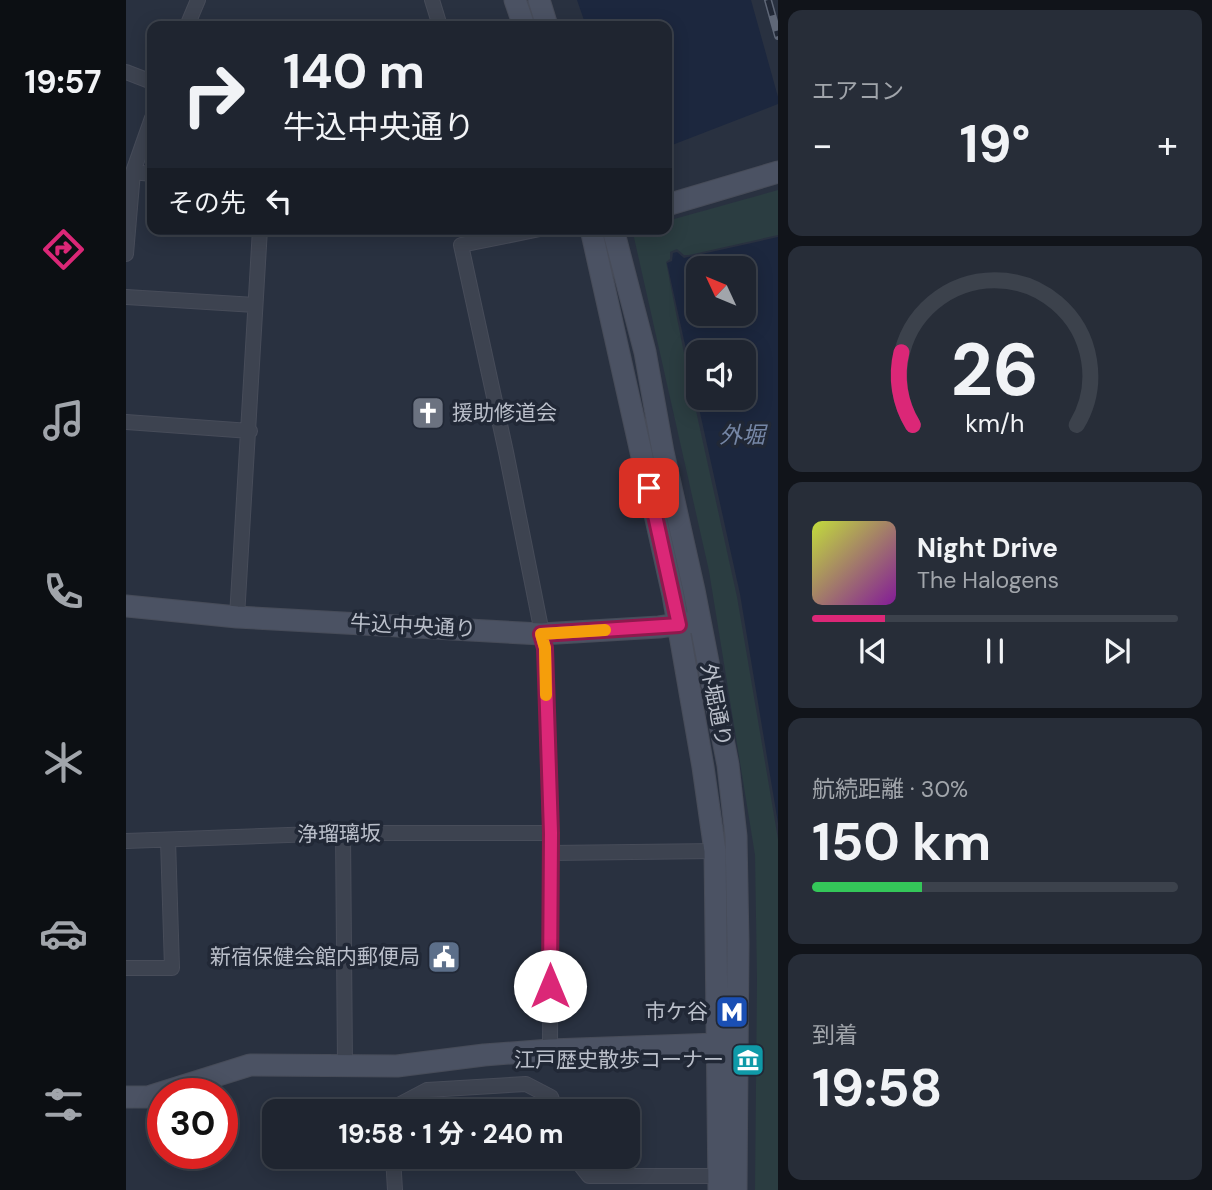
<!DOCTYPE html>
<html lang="ja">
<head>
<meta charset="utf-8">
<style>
	:root { --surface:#1f2530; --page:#272d38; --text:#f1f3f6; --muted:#a1a5ab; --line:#3c424c; --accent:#db2777 }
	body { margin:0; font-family:"DM Sans","Noto Sans JP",sans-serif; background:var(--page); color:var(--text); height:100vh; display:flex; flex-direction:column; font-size:26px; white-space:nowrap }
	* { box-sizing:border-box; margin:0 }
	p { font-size:23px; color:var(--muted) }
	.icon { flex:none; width:38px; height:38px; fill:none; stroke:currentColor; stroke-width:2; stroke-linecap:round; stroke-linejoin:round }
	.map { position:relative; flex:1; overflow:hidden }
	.side { display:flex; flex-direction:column; gap:10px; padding:10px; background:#11141a; width:434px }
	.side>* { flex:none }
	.hud { position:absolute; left:21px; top:21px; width:525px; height:214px; border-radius:14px; box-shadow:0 4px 18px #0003,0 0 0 2px var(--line); background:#1f2530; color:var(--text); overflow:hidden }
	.needle { width:46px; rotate:314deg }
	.controls { position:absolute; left:560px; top:256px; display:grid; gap:14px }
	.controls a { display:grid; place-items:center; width:70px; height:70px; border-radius:14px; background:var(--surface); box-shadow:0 4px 18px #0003,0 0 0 2px var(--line); font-size:35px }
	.speed { position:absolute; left:21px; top:1078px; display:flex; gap:14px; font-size:35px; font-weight:700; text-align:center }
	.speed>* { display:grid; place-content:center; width:91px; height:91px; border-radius:50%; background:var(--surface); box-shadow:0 4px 18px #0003,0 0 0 2px var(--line); line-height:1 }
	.speed .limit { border:10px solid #d22; background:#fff; color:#111 }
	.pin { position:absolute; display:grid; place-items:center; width:60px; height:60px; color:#fff; margin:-30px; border-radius:14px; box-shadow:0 4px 10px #0006 }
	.me { position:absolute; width:77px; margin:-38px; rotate:0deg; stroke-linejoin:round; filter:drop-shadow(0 0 5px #0008) }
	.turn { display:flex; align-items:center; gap:24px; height:147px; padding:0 21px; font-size:32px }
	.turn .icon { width:91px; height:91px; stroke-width:2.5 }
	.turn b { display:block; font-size:49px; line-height:60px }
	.then { display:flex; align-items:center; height:66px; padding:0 21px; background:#0003; gap:14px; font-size:26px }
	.big { font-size:52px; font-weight:700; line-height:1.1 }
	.side .tile { flex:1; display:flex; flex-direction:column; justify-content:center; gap:10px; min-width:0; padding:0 24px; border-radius:14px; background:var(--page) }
	.side .dial { align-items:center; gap:0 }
	.dial svg { height:182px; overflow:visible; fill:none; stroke:var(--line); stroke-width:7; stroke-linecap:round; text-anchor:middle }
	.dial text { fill:var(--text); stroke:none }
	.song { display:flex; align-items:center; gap:21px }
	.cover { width:84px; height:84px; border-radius:10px; background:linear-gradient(135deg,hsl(70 70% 55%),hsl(290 70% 35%)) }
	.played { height:7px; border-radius:4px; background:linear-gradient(90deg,var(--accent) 20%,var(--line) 20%) }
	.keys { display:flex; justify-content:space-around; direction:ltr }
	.heat { display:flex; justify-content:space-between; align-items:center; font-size:38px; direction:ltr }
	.charge { height:10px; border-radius:5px; background:linear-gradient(90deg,#34c759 30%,var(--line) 0) }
	.trip { position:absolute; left:136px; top:1099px; width:378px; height:70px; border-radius:14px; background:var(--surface); box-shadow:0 4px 18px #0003,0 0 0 2px var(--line); font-weight:700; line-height:70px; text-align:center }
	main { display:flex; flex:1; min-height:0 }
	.tabs { display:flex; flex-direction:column; width:126px; justify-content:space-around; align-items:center; background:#0c0f13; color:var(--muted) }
	.tabs .icon { width:49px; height:49px }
	.tabs .current { color:var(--accent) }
	.tabs b { font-size:32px; color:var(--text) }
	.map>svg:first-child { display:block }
	.green { fill:#2b3d41 }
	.water { fill:#1c273e; fill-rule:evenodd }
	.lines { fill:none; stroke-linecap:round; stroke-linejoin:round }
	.street-casing { stroke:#474c59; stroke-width:16 }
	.secondary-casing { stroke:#474c59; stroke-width:23 }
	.street { stroke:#3d4350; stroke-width:14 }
	.secondary { stroke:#4b5263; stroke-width:21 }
	.rail-casing { stroke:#5f6777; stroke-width:8 }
	.rail { stroke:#212836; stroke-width:5; stroke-dasharray:16; stroke-linecap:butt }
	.route-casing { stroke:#8e194d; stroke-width:18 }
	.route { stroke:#db2777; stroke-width:12 }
	.slow { stroke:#f59e0b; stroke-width:12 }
	.labels { text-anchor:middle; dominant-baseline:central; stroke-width:7; stroke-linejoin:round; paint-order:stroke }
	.poi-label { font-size:21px; fill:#babfca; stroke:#212836; text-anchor:end }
	.street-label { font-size:21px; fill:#babfca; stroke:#212836 }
	.water-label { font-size:23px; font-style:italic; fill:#7687a6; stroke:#212836 }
</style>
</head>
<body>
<main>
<nav class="tabs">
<b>19:57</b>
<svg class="icon current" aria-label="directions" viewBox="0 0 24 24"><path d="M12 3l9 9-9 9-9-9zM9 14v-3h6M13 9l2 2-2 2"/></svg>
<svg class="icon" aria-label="music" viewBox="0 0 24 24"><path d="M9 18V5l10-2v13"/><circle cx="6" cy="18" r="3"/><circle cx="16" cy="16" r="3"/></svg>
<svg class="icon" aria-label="phone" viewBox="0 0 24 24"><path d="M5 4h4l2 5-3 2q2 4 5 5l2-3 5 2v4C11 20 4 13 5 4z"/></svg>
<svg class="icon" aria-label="climate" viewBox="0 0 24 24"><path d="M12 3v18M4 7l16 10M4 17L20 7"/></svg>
<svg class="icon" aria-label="car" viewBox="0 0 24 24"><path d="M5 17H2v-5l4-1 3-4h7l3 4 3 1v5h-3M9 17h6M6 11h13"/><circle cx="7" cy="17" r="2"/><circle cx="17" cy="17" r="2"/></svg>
<svg class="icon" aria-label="filters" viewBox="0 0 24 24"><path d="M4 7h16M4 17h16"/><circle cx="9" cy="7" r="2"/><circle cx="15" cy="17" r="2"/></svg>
</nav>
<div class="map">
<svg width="652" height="1190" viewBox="0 0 652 1190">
	<rect width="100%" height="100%" fill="#293140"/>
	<path class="green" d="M652 190V235L563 255H558L551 249 544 252V259L540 262 563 379 611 597 652 839V1190H629L631 979 629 855 583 571 507 233 511 229H541V221Z"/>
	<path class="water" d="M451 0H625L652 97V104L541 147V26H460Z
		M652 237V823L614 594 541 263 546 261 547 253 551 252 558 258ZM572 268H618V313H572ZM572 352H618V397H572Z"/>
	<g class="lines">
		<defs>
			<path id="street" d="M306 0 314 26
				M61 26 72 0
				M0 72 26 82
				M7 172 26 174
				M414 229 335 245 380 452 419 648 425 853 589 851
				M0 254 7 172 26 118
				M0 297 129 305
				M0 422 124 431
				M111 617 134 229
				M217 833 219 1064
				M0 841 217 833H425
				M0 968H46L42 840
				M424 1050 425 853
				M265 1111V1109L301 1090 400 1084 425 1097 430 1111
				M267 1157 269 1190
				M448 1157 463 1176H593"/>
			<path id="secondary" d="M389 0 398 26
				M413 0 421 26
				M541 205 652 172
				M465 229 547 595 577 767 589 851 593 1190
				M487 229 519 352 537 452 568 590 602 765 610 836 612 943 610 1190
				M0 606 111 617 415 634 533 627 567 622
				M0 1097H22L124 1065 271 1066 358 1055 424 1050 591 1044"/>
		</defs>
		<use href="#street" class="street-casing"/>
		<use href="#secondary" class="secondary-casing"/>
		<use href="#street" class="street"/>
		<use href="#secondary" class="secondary"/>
		<defs>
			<path id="rail" d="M642 0 652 36"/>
		</defs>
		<use href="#rail" class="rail-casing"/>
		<use href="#rail" class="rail"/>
	</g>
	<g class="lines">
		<defs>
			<path id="route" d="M424 986 425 833 419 648 415 634 553 625 523 488"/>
		</defs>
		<use href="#route" class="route-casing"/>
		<use href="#route" class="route"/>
		<path class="slow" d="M420 695 419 648 415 634 479 630"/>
	</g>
	<defs>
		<symbol id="church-square" viewBox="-11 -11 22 22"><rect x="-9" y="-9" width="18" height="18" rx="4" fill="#6b7280" stroke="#212836"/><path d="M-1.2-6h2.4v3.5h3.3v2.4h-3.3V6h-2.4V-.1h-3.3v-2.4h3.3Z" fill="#fff"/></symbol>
		<symbol id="civic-square" viewBox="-11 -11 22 22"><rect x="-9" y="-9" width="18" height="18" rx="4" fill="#5c6f8a" stroke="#212836"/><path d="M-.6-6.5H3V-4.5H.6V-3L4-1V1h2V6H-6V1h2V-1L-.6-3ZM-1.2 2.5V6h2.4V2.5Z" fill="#fff"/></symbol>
		<symbol id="metro-square" viewBox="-11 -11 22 22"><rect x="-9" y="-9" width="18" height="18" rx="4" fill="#1a4fb4" stroke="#212836"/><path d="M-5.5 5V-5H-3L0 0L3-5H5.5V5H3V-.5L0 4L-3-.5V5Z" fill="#fff"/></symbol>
		<symbol id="museum-square" viewBox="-11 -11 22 22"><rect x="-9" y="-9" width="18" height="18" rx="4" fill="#0f9aa8" stroke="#212836"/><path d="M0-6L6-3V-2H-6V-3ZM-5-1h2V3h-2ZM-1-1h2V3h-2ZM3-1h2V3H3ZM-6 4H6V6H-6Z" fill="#fff"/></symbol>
	</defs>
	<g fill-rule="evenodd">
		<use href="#church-square" x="283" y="394" width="38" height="38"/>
		<use href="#civic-square" x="299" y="938" width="38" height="38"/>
		<use href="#metro-square" x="587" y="993" width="38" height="38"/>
		<use href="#museum-square" x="603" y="1041" width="38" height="38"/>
	</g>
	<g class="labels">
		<g class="poi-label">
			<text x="326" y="413" text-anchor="start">援助修道会</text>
			<text x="294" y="957">新宿保健会館内郵便局</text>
			<text x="582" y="1012">市ケ谷</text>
			<text x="598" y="1060">江戸歴史散歩コーナー</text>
		</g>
		<g class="street-label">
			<text transform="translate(287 626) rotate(3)">牛込中央通り</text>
			<text transform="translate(590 705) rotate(79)">外堀通り</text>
			<text transform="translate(213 834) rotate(-1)">浄瑠璃坂</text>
		</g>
		<g class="water-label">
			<text x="616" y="435">外堀</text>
		</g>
	</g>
</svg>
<div class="controls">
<a><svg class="needle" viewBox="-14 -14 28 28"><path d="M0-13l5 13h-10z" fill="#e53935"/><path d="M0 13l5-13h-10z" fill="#a1a5ab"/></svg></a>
<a><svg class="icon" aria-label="sound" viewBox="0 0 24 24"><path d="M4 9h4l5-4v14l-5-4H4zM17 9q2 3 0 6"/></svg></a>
</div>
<div class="speed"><div class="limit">30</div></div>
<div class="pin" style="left:523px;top:488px;background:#d93025"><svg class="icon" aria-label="arrive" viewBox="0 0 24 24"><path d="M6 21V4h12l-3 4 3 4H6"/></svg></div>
<svg class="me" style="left:424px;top:986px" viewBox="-20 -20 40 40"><circle r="19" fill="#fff"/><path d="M0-13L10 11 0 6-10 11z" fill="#db2777"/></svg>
<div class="trip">19:58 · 1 分 · 240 m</div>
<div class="hud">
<div class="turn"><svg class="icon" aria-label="right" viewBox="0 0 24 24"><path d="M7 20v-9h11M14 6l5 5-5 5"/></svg><div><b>140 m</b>牛込中央通り</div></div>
<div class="then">その先<svg class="icon" aria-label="left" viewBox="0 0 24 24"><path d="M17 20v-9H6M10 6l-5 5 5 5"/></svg></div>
</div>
</div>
<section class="side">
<div class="tile"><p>エアコン</p>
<div class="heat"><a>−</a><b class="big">19°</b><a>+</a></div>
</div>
<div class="tile dial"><svg viewBox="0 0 100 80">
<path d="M14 69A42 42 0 1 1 86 69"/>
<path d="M14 69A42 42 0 0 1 9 37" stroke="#db2777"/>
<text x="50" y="56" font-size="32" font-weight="700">26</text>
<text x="50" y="72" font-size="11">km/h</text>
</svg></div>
<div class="tile">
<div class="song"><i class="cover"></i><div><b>Night Drive</b><p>The Halogens</p></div></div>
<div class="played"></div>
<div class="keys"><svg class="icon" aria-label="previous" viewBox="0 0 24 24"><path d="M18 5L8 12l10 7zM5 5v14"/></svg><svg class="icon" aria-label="pause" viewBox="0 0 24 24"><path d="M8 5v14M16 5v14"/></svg><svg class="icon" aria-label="next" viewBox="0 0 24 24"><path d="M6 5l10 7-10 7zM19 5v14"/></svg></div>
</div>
<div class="tile"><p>航続距離 · 30%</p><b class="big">150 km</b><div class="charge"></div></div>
<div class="tile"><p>到着</p><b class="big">19:58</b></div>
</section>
</main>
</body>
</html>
